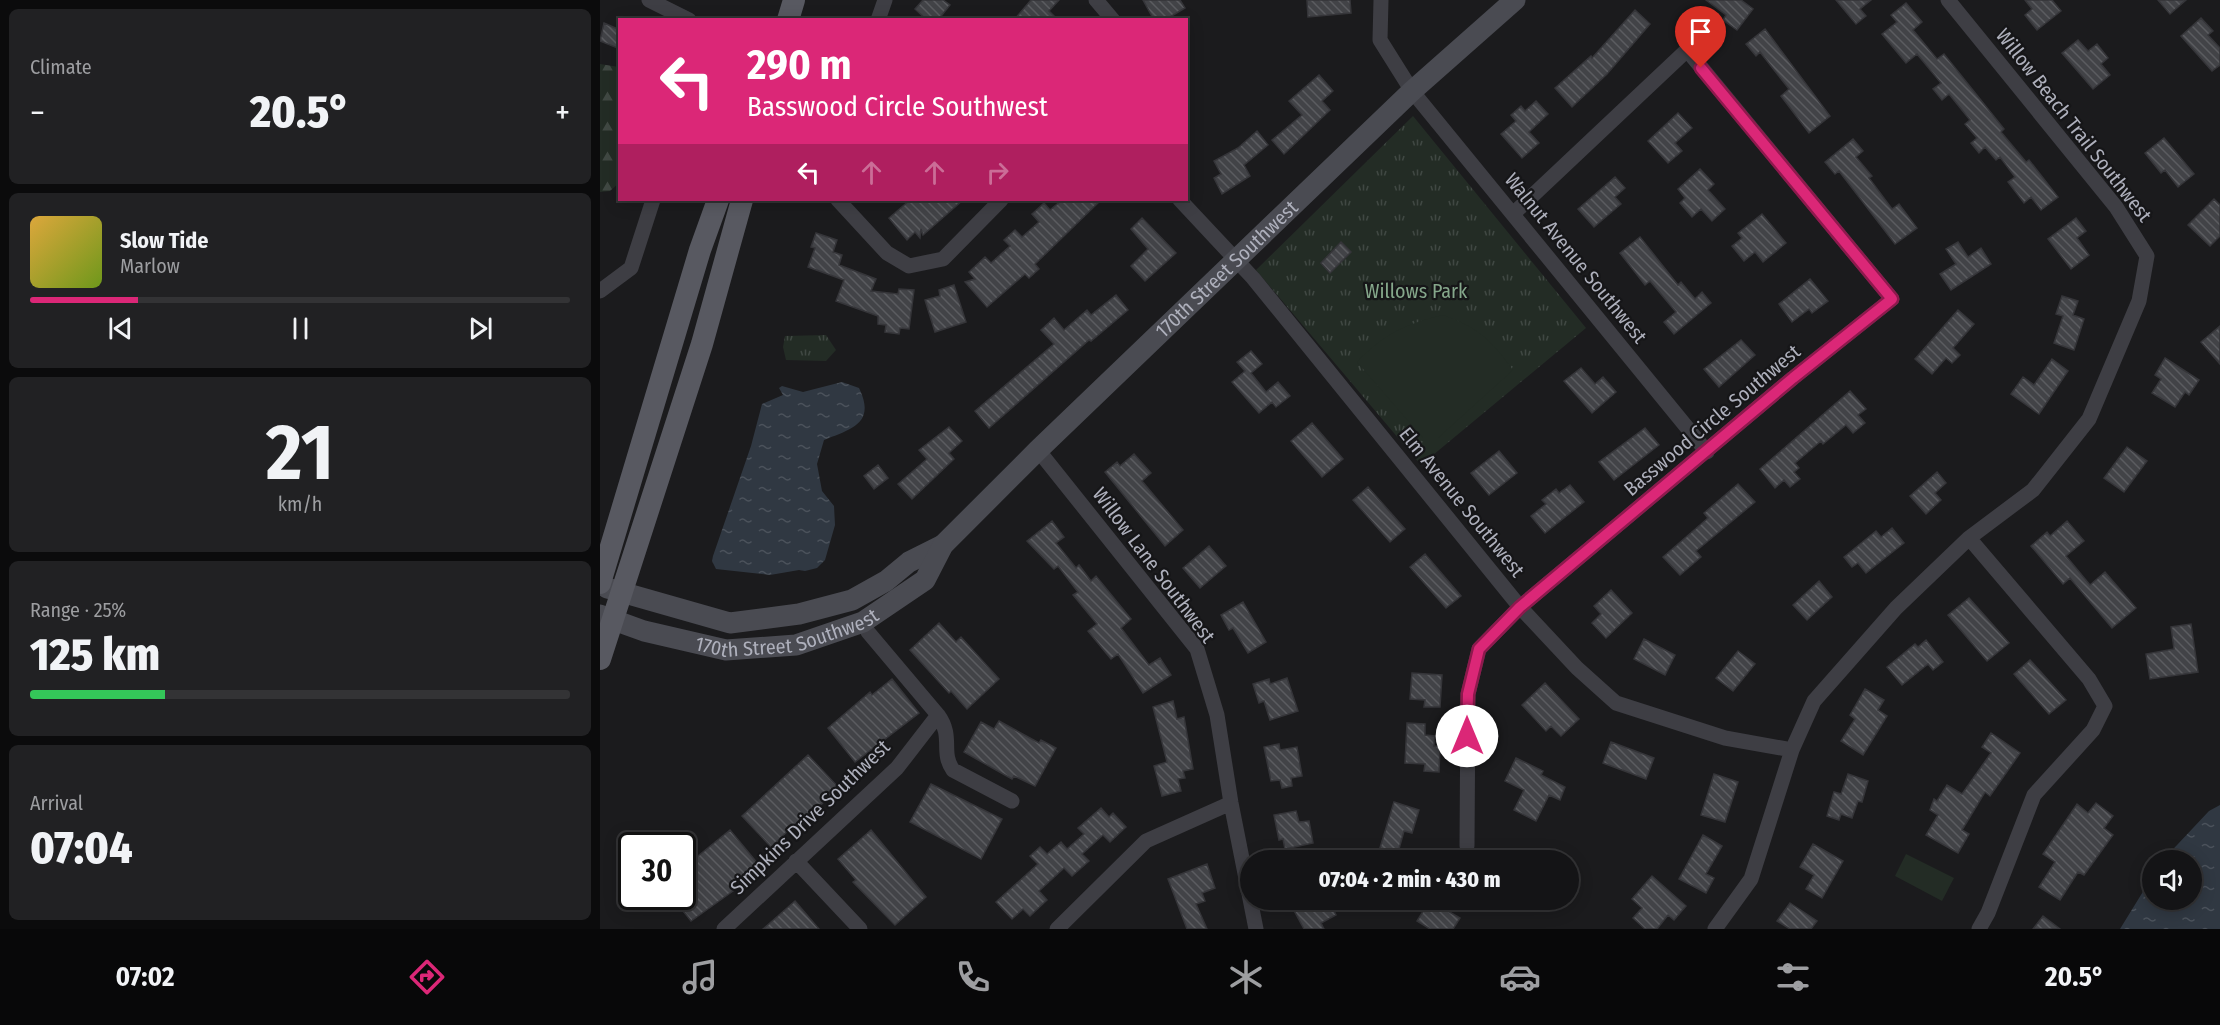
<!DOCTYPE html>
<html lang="en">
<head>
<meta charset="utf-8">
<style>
	:root { --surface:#141416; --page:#212123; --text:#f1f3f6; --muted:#9d9ea1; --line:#333335; --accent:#db2777 }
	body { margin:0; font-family:"Fira Sans Condensed",sans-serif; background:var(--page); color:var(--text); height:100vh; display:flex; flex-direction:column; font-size:22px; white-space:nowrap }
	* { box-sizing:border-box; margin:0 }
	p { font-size:20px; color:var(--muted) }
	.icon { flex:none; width:33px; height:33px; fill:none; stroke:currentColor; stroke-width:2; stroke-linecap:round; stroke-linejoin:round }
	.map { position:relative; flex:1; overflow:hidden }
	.details { display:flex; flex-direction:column; gap:9px; padding:9px; background:#0b0b0c; width:600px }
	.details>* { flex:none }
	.banner { position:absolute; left:18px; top:18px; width:570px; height:183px; border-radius:0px; box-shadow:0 3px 15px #0003,0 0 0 2px var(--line); background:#db2777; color:#fff; overflow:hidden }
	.tools { position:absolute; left:1542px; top:850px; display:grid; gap:12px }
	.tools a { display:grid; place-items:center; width:60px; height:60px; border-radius:50%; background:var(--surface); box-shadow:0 3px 15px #0003,0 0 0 2px var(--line); font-size:30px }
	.speed { position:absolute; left:18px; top:832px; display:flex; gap:12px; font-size:30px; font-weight:700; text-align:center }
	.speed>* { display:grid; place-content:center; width:78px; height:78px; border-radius:50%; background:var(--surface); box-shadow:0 3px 15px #0003,0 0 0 2px var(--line); line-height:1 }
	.speed .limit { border:3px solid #111; border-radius:9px; background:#fff; color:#111 }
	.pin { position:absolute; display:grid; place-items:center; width:51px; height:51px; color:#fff; margin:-62px -26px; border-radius:50% 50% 50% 0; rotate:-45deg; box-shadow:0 0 6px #0007 }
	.pin .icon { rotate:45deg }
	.me { position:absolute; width:66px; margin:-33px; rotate:0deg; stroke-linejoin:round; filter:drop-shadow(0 0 4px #0008) }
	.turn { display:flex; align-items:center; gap:21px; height:126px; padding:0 30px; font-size:27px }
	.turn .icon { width:78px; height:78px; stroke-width:2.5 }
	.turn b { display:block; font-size:42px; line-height:51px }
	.lanes { display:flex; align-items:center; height:57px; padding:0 30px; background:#0003; justify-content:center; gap:30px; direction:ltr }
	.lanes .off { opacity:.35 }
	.big { font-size:45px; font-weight:800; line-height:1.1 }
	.details .tile { flex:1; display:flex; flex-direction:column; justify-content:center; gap:9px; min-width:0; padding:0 21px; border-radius:9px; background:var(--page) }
	.details .dial { align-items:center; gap:0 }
	.dial b { font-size:78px; line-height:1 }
	.song { display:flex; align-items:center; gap:18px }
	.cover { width:72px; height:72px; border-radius:9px; background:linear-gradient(135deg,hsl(40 70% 55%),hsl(80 70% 35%)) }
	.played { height:6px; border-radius:3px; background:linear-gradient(90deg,var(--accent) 20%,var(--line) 20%) }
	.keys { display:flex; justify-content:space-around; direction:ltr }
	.heat { display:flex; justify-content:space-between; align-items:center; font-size:33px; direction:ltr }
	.charge { height:9px; border-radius:4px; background:linear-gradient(90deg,#34c759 25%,var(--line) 0) }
	.trip { position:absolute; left:640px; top:850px; width:339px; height:60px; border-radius:30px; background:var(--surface); box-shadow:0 3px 15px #0003,0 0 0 2px var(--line); font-weight:800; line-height:60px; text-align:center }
	.menu { display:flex; height:96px; justify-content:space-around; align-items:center; background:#080809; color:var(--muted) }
	.menu .icon { width:42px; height:42px }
	.menu .current { color:var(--accent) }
	.menu b { font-size:27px; color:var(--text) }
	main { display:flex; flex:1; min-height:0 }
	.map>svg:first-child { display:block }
	.grass { fill:url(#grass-tufts) }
	.forest { fill:url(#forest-firs) }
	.garden { fill:#232c25 }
	.water { fill:url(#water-ripples) }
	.building { fill:url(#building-back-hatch); stroke:#353539; stroke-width:1.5 }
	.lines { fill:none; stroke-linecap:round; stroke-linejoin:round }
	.street { stroke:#3e3e44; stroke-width:15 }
	.secondary { stroke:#4a4b52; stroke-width:21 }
	.primary { stroke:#585961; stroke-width:22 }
	.route-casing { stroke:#8e194d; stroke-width:15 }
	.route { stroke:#db2777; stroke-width:10 }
	.labels { text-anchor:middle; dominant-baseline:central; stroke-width:4.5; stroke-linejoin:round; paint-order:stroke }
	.street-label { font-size:20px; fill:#aeb0bc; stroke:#161618 }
	.park-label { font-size:20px; fill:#85a78b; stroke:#161618 }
</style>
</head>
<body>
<main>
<section class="details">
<div class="tile"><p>Climate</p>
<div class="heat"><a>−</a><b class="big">20.5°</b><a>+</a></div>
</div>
<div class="tile">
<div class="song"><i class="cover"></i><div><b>Slow Tide</b><p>Marlow</p></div></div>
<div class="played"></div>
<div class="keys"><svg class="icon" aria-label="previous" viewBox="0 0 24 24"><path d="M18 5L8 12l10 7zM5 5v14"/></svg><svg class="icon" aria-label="pause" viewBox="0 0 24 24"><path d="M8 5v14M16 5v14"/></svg><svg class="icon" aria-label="next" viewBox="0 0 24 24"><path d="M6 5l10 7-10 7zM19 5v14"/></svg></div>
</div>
<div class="tile dial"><b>21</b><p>km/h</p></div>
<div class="tile"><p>Range · 25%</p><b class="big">125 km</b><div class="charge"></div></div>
<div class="tile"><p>Arrival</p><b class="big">07:04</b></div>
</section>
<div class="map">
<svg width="1620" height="929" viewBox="0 0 1620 929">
	<defs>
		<pattern id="grass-tufts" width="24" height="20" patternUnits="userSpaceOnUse" patternTransform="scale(1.5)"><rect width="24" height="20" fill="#232c25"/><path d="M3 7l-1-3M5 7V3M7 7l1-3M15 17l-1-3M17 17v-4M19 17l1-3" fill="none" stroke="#404843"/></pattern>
		<pattern id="forest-firs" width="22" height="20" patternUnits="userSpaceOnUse" patternTransform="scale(1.5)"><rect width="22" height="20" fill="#232c25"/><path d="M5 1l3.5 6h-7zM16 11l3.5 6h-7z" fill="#404843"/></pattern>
		<pattern id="water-ripples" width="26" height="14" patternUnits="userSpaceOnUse" patternTransform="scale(1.5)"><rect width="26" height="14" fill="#303842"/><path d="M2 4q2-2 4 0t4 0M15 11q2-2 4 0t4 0" fill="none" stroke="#4b525b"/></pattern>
		<pattern id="building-back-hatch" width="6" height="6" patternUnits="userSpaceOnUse" patternTransform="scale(1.5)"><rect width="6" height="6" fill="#424347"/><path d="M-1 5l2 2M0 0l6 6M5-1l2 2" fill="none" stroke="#5b5c60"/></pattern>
	</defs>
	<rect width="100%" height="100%" fill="#1b1b1d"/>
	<path class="grass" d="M813 116 986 328 821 465 656 270Z
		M226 335 236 350 226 361 186 360 183 347 185 336Z"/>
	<path class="forest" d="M0 64 19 67 20 182 10 191 0 192Z"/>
	<path class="garden" d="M843 315C879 328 890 339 913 370L838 438H823L757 362C784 334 805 324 843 315Z
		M1306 854 1354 878 1342 901 1295 876Z"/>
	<path class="water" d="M242 382 259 388C276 423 252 429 224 440L217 464 222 491 234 506 235 525 225 560 217 568 205 571 199 570 170 575 116 569 112 561 113 556 151 446 162 404 183 395 179 388 182 386 203 392Z
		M1620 805V929H1520L1552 877V900H1592V861H1562L1609 811Z"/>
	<path class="building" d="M323 0H343L350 5 338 20H327L315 9Z
		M431 0H459L449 11 458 20H414Z
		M543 0H580L585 8 565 20H554Z
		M707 0H750L751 13 708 17Z
		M1106 0H1141L1153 9 1137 30 1123 20 1126 15Z
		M1236 0H1271L1260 9 1266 16 1256 24Z
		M1425 0H1452L1461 11 1437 30 1425 15 1432 9Z
		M1558 0H1586L1570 14Z
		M1306 3 1322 22 1313 30 1337 59 1344 54 1404 129 1401 132 1426 162 1429 160 1458 197 1441 210 1431 197 1424 203 1408 182 1415 177 1400 157 1396 160 1385 147 1379 153 1371 143 1377 138 1365 124 1370 120 1349 94 1342 100 1333 89 1341 83 1317 54 1306 63 1282 34 1297 22 1291 15Z
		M1035 10 1050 24 1007 74 972 107 955 88 991 56 992 58Z
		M1601 18 1613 31 1608 35 1620 48V65L1612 71 1581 36Z
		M4 23 20 30V49L0 41Z
		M1165 29 1230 116 1209 133 1181 96 1189 89 1160 52 1156 56 1146 44Z
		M1478 40 1488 51 1497 44 1508 58 1501 64 1510 75 1493 89 1462 53Z
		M719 75 733 91 722 101 730 110 684 154 672 140 702 115 689 101Z
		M936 101 948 114 929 132 939 143 922 158 901 134 916 121 911 115 921 106 925 111Z
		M1078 113 1092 128 1075 143 1082 151 1068 163 1048 141Z
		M657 131 668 145 644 165 650 176 622 194 614 178 621 174 614 161 638 148Z
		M1564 138 1594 174 1578 187 1565 170 1561 173 1545 153Z
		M1253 139 1263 151 1256 157 1272 176 1269 178 1292 209 1299 204 1317 228 1295 244 1239 171 1235 174 1225 162Z
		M1100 169 1114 184 1108 190 1125 209 1112 221 1101 209 1092 217 1080 203 1085 198 1078 189Z
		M1015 177 1025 188 1015 197 1021 204 994 227 978 209Z
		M1614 199 1620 205V236L1610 246 1588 225Z
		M310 200H363L323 235 321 229 320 238 315 232 307 240 289 218Z
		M462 200H501L435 264 439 269 429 278 425 274 387 307 365 282 375 279 369 272 385 257 391 263 410 246 404 240 415 230 422 237 439 222 432 214 444 203 450 210Z
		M1162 214 1186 243 1163 262 1155 252 1144 261 1132 246 1142 238 1138 233Z
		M542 218 576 253 545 281 531 266 548 249 531 229Z
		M1476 218 1486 231 1477 238 1489 255 1471 269 1448 239Z
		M216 233 237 240 233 252 242 255 239 265 276 279 271 291 298 294 299 289 314 290 309 329 300 328 299 334 285 332 286 325 278 324V316L236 301 244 280 208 267 215 248 211 247Z
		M1040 237 1078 285 1081 282 1095 299 1102 292 1111 303 1074 334 1064 322 1076 312 1050 281 1045 285 1020 253Z
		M741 242 751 252 730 273 721 263Z
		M1358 242 1368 257 1381 248 1391 264 1351 290 1340 274 1356 264 1346 249Z
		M1210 279 1228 301 1212 313 1209 309 1192 322 1179 304Z
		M354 285 366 322 335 332 325 300 340 296 339 290Z
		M516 295 528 310 491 341 489 340 389 428 375 411 454 344 441 330 454 318 464 330 487 310 491 315Z
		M1462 296 1478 301 1473 315 1484 319 1474 350 1454 343 1463 316 1456 314Z
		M1358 310 1374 324 1353 348 1360 355 1352 363 1346 358 1332 374 1315 359Z
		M1620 326V364L1601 342Z
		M1141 340 1155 355 1119 387 1104 369Z
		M651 351 662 364 651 373 666 392 678 382 690 396 676 407 672 402 659 413 632 382 645 371 637 362Z
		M1565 358 1599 380 1589 395 1585 392 1575 407 1552 393 1561 379 1555 375Z
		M1452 359 1468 371 1439 414 1411 394 1423 377 1434 385Z
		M981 368 995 384 1003 377 1016 392 992 413 964 381Z
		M1250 391 1266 409 1258 415 1265 423 1253 433 1246 425 1223 444 1221 441 1195 463 1199 468 1194 472 1200 479 1190 487 1184 480 1175 488 1160 469Z
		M712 423 743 459 722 477 691 441Z
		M349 427 362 441 349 453 354 459 312 499 298 484 327 459 319 450Z
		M1045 428 1059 445 1014 480 999 462Z
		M1527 447 1547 461 1524 492 1504 478Z
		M899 451 917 473 889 495 871 473Z
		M534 454 551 473 542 481 583 530 565 546 505 472 517 462 520 466Z
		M278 465 288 478 274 489 264 476Z
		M1337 472 1346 483 1335 493 1341 500 1326 514 1310 496Z
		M1138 484 1155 502 1096 551 1101 557 1080 575 1063 557 1108 518 1104 513Z
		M970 485 984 502 945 533 931 516 946 504 942 500 956 489 959 493Z
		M768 487 805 529 790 542 753 500Z
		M452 521 464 537 456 543 476 568 479 565 491 581 496 576 531 619 521 628 549 665 560 658 571 675 543 693 518 654 511 659 488 631 497 624 473 595 478 592 458 566 454 569 427 541Z
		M1467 521 1484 541 1466 556 1490 585 1505 572 1536 608 1512 628 1470 578 1463 584 1431 546 1447 532 1450 536Z
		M1292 528 1304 543 1266 573 1258 563 1252 567 1244 557 1276 531 1281 537Z
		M609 546 626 566 600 588 583 568Z
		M825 554 861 596 846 608 810 567Z
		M1219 581 1232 597 1207 620 1193 605Z
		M1011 590 1032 613 1006 638 992 623 1001 614 994 606Z
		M1369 598 1409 643 1387 661 1348 615Z
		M643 602 666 642 648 653 633 628 629 630 621 615Z
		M339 623 356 642 361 637 399 679 367 709 351 691 349 693 310 650Z
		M1591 624 1598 672 1550 679 1546 654 1574 649 1571 627Z
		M1044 639 1075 655 1065 675 1034 659Z
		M1326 640 1343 662 1333 670 1328 664 1302 685 1287 667 1315 644 1318 647Z
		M1138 651 1155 664 1133 691 1116 678Z
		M1430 660 1466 700 1449 714 1414 674Z
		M812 673 842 675 840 707H824L825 700 810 699Z
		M687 678 698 711 670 720 664 701 659 703 653 684 669 679 670 684Z
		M292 679 319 713 255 762 228 728 270 692 272 695Z
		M945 683 979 719 961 736 951 726 946 731 922 705Z
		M1265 689 1284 700 1278 710 1287 716 1263 755 1241 741 1255 719 1250 715Z
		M573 701 577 719 584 717 593 769 583 771 585 778 578 779 581 791 562 796 554 766 567 762 553 707Z
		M399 721 439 743 441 740 456 748 435 786 414 776 412 779 364 752 381 722 394 729Z
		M807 723 825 724V735L835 736 834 746H840L839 772 824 771 825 764 805 763Z
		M1391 733 1420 753 1390 796 1385 792 1362 830 1369 834 1358 853 1326 835 1338 815 1330 810 1334 799 1337 801 1347 785 1362 794 1391 753 1382 747Z
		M1011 742 1054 758 1046 779 1003 763Z
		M679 744 680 750 697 747 702 776 691 778 692 786 682 788 680 780 671 781 664 747Z
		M208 755 238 787 198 829 194 825 171 847 142 816Z
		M916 758 943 771 941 775 965 787 960 800 949 795 936 821 914 810 924 790 905 781Z
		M1114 774 1138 782 1125 822 1101 815Z
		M1248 774 1268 781 1262 802 1258 801 1252 818 1241 814 1239 820 1227 816 1234 792 1241 794Z
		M331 784 402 819 381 859 310 822Z
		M794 802 819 810 812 833 804 831 797 856 779 851Z
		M1496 803 1513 816 1504 828 1513 835 1484 875 1478 872 1460 900 1439 887 1455 862 1443 854 1477 804 1488 813Z
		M501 808 509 817 513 813 526 827 510 842 503 835 482 854 489 861 472 876 464 868 439 891 447 900 430 916 423 909 412 919 396 902 438 864 430 856 440 847 447 854 461 842 467 849 484 834 478 828Z
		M696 811 699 822 709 821 713 843 685 849 683 839 679 840 674 815Z
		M130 830 158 864 136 882 140 886 91 921 72 897H82V869Z
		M271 830 326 897 295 925 253 882 256 880 238 859Z
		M1103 835 1122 846 1106 874 1114 878 1106 893 1079 879Z
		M1213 844 1243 861 1222 898 1206 889 1214 875 1200 867Z
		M607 864 615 888 602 893 605 901 596 904 607 929H587L568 879Z
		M1052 876 1086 906 1074 920 1068 915 1057 929H1045L1033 918 1042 908 1032 899Z
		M700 900H729L736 915 721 923 724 929H704L691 905Z
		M830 900H852L846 910 860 918 853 929H830L817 921Z
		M195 901 219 929H163Z
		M1190 903 1217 921 1211 929H1190L1177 921Z
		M1443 916 1460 929H1433Z"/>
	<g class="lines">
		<path class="street" d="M49 0 89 20
			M496 0 513 20
			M781 0 780 40 812 91 1107 452
			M278 20 285 0
			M238 200 287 253 309 266 343 259 401 200
			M580 200 653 278 920 607 977 668 1016 703 1125 738 1192 750
			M0 291 31 268 53 200
			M438 450 597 649 617 715 631 803 656 929
			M1369 538 1489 679 1505 706 1493 730 1434 795 1388 913 1379 929
			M338 715C354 737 340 752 353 770L412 801
			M867 846 868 694 879 649 920 607 1193 378 1292 299 1087 50 913 214
			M196 861 260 929
			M124 929 297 768 338 715 268 632 263 622
			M457 929 546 841 631 803
			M1115 929 1151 879 1192 750 1214 701 1296 608 1369 538 1433 490 1489 419 1539 301 1547 256 1516 207 1348 0"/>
		<g class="secondary">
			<path d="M7 588 130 623 199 614 252 600 286 581 309 562 343 545"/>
			<path id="s1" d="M0 615 44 631 126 650 196 645 263 622 325 580 343 545 438 450 812 91 915 0"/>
		</g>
		<path class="primary" d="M188 20 194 0
			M0 583 100 250 118 200
			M0 659 102 344 142 200"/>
	</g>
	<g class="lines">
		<defs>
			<path id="route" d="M867 736 868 694 879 649 920 607 1193 378 1292 299 1101 68"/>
		</defs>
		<use href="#route" class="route-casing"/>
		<use href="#route" class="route"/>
	</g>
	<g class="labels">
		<g class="street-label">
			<text transform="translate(1474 125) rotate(52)">Willow Beach Trail Southwest</text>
			<text transform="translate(976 258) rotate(51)">Walnut Avenue Southwest</text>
			<text stroke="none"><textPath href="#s1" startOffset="782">170th Street Southwest</textPath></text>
			<text transform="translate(1112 420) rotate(-40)">Basswood Circle Southwest</text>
			<text transform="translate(862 502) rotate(51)">Elm Avenue Southwest</text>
			<text transform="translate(554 565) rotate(53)">Willow Lane Southwest</text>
			<text stroke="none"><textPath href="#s1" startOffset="194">170th Street Southwest</textPath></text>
			<text transform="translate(210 817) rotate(-44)">Simpkins Drive Southwest</text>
		</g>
		<g class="park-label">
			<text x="816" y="291">Willows Park</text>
		</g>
	</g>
</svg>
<div class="tools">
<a><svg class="icon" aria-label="sound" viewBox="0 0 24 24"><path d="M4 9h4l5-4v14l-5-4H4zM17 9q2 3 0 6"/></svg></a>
</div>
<div class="speed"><div class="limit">30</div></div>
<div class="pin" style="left:1101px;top:68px;background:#d93025"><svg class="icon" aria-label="arrive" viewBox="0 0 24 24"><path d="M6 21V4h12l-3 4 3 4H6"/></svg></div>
<svg class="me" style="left:867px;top:736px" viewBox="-20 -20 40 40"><circle r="19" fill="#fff"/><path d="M0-13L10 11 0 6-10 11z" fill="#db2777"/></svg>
<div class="trip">07:04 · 2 min · 430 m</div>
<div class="banner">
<div class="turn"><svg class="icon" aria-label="left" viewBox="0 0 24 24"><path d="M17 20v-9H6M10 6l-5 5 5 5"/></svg><div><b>290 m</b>Basswood Circle Southwest</div></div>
<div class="lanes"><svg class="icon" aria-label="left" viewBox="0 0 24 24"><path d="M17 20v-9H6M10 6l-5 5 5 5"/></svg><svg class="icon off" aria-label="ahead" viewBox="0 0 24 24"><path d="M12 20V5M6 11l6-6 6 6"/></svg><svg class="icon off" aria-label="ahead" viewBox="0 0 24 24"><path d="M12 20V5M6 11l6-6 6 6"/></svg><svg class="icon off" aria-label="right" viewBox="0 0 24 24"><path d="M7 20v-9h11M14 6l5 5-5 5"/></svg></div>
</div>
</div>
</main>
<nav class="menu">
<b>07:02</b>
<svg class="icon current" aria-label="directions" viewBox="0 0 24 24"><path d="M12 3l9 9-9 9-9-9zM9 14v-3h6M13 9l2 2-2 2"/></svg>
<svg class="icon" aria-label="music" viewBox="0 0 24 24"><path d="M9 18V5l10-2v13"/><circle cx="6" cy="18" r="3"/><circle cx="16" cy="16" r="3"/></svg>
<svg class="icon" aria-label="phone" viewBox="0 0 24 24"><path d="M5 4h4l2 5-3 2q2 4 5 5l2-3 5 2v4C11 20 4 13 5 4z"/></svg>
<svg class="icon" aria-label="climate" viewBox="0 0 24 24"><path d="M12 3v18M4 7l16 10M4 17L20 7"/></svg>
<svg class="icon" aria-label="car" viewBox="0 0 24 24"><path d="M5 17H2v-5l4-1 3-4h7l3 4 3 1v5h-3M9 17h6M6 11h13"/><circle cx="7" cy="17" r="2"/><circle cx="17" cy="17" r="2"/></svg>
<svg class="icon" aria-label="filters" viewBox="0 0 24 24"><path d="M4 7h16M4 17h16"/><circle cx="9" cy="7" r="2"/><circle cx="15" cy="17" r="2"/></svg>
<b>20.5°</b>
</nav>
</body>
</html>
